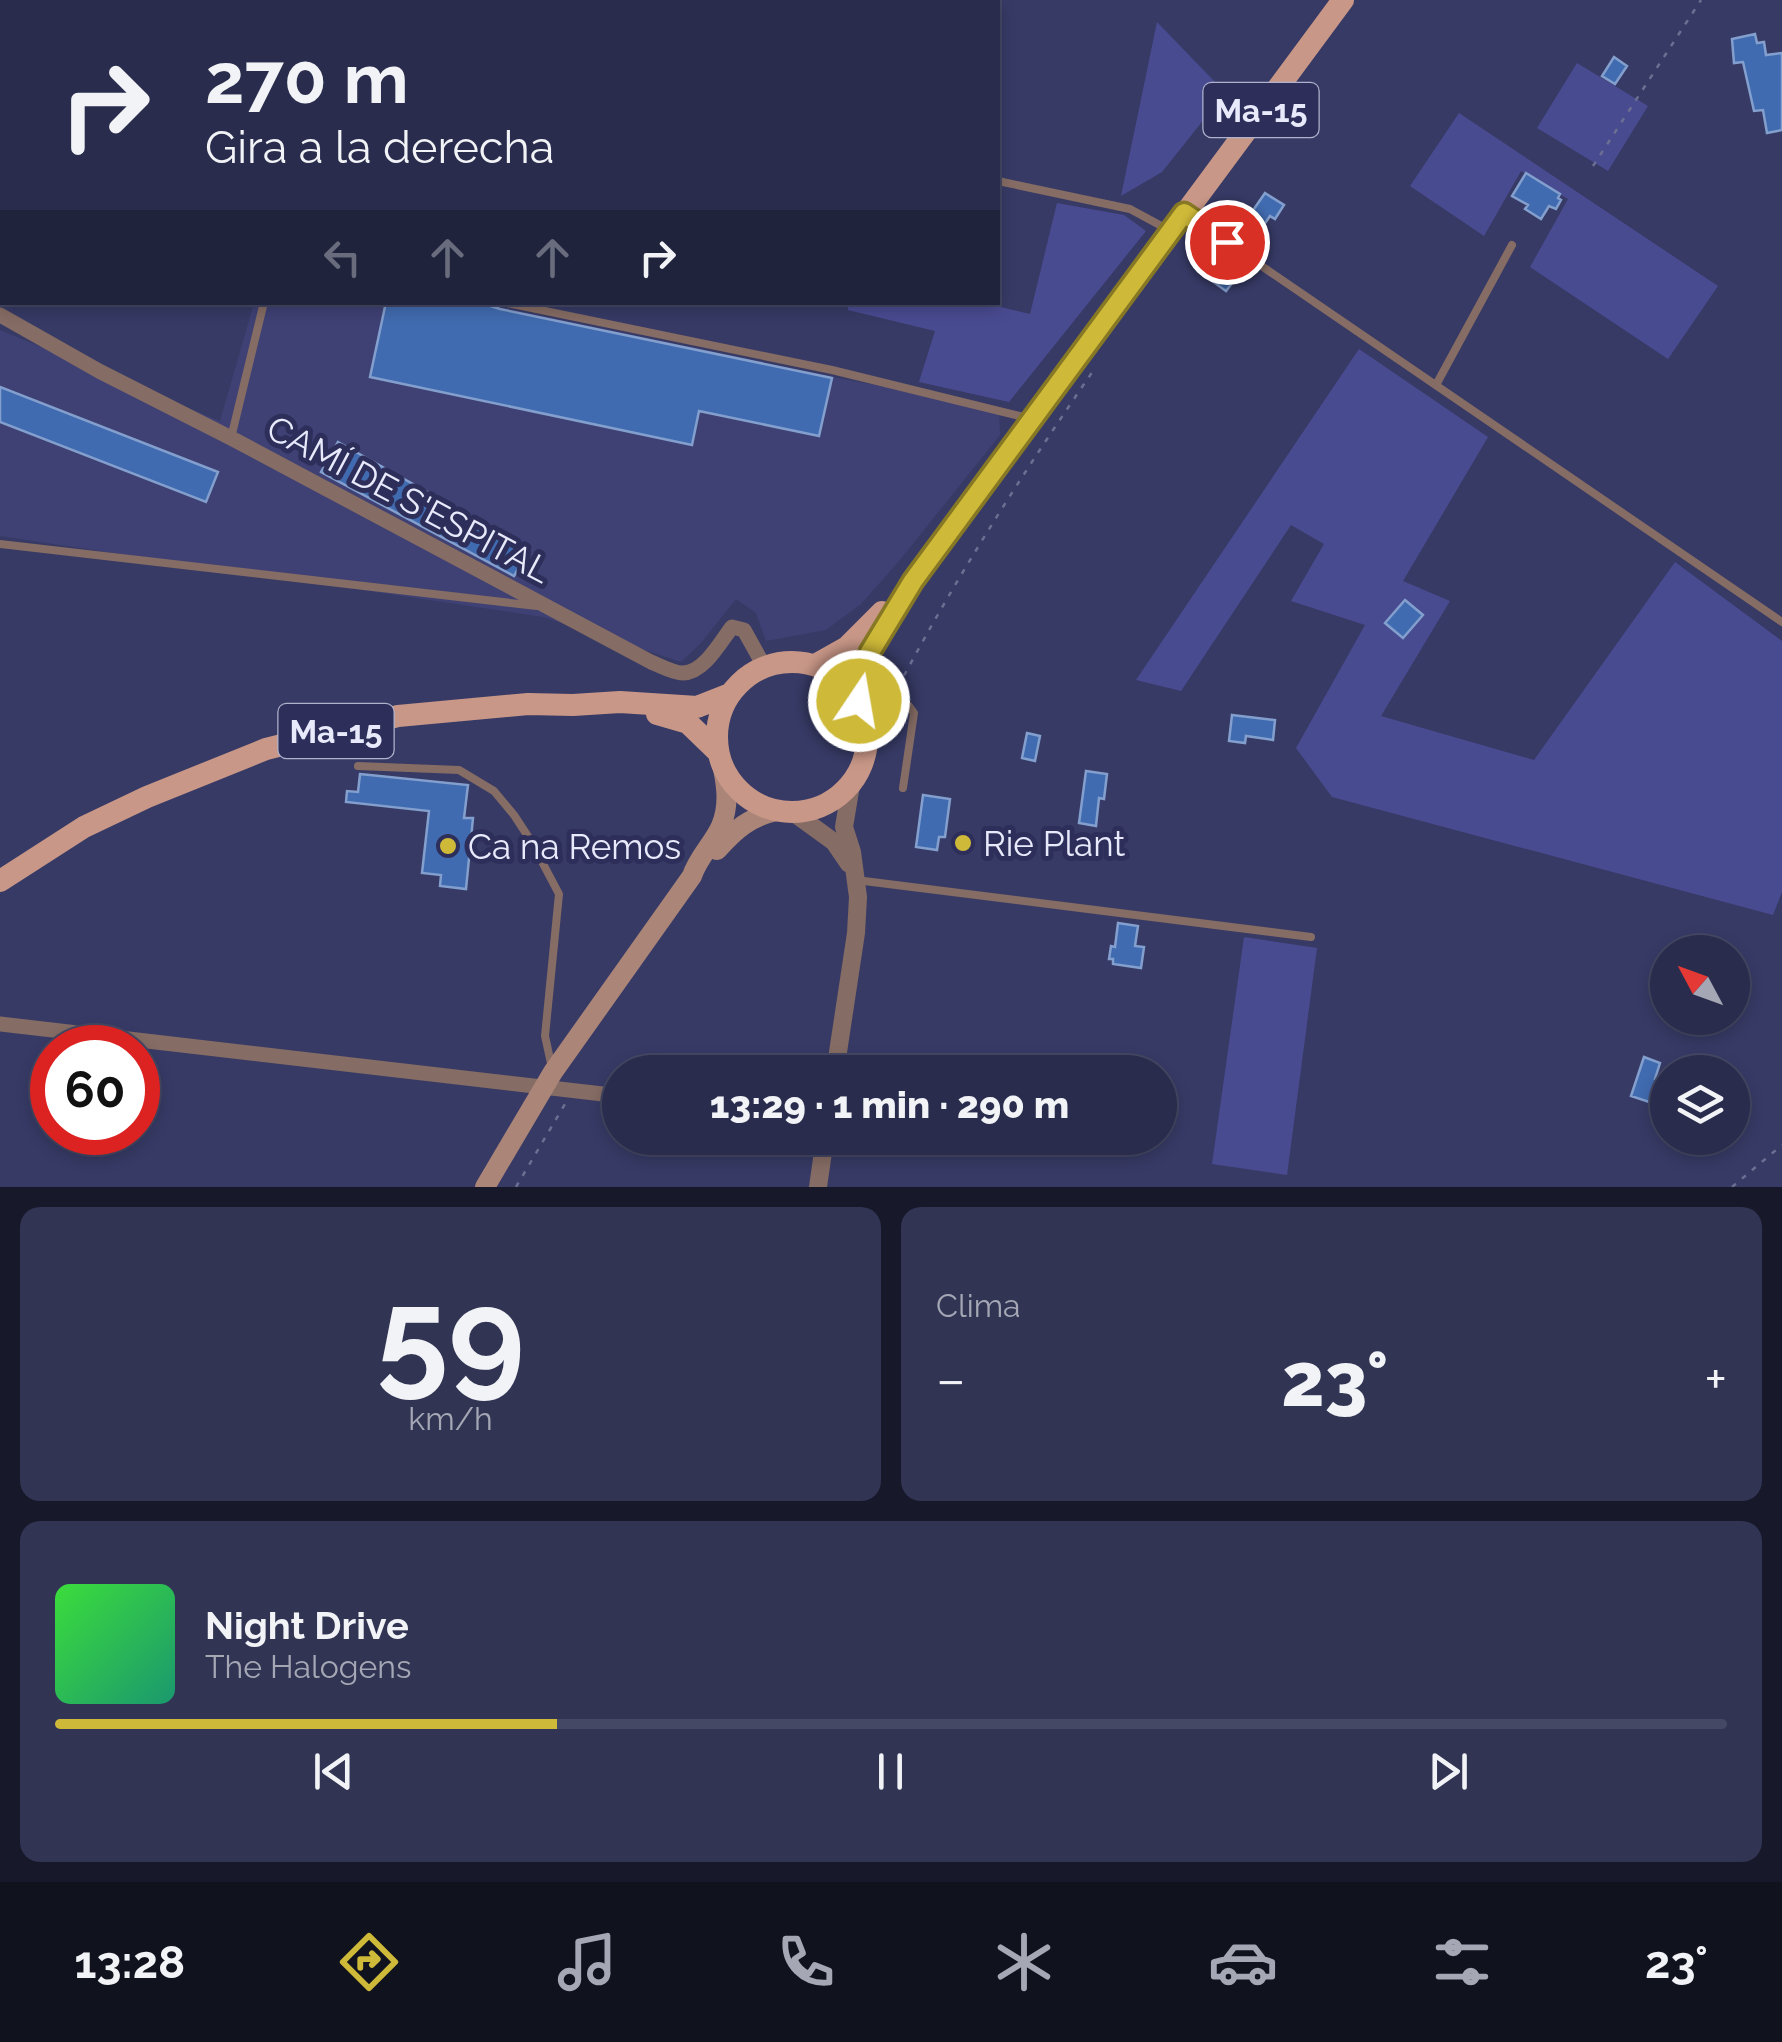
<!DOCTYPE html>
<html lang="es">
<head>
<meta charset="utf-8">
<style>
	:root { --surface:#292c4c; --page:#313453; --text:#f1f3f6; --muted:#a5a7b5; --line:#454864; --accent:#ceb938 }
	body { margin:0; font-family:Raleway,sans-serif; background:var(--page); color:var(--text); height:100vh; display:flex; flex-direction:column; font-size:38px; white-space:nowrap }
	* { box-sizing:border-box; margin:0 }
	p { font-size:32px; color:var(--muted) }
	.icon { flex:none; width:55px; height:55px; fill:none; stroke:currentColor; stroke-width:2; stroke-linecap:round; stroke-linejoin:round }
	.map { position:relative; height:1187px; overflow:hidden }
	.panel { display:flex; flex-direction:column; gap:20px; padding:20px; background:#17182a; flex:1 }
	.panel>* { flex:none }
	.guide { position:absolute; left:0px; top:0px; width:1000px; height:305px; box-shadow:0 5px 15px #0003,0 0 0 2px var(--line); background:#292c4c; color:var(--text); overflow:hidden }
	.needle { width:65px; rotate:311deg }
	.fabs { position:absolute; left:1650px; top:935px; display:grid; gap:20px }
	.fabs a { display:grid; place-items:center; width:100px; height:100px; border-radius:50%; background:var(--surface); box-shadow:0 5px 15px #0003,0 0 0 2px var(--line); font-size:50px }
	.speed { position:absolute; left:30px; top:1025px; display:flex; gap:20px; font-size:50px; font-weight:700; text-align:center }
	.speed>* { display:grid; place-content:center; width:130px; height:130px; border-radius:50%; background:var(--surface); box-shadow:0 5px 15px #0003,0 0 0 2px var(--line); line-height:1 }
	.speed .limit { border:15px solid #d22; background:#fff; color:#111 }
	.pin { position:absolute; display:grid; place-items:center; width:85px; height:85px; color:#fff; margin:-42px; border:5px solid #fff; border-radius:50%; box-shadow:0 2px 10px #0007 }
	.me { position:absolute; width:110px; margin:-55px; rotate:12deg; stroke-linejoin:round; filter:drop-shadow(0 0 8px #0008) }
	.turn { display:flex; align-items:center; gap:35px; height:210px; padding:0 40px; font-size:45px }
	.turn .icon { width:130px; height:130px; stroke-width:2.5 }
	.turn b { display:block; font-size:70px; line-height:85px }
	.lanes { display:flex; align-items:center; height:95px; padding:0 40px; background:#0003; justify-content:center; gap:50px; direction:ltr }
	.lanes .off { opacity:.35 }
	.big { font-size:75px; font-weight:800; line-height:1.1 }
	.panel .tile { flex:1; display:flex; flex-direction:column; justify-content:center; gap:15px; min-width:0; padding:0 35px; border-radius:20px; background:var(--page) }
	.panel .dial { align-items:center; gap:0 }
	.dial b { font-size:130px; line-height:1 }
	.song { display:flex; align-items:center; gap:30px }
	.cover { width:120px; height:120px; border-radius:15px; background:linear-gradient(135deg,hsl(120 70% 55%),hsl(160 70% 35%)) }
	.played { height:10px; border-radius:5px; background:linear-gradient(90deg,var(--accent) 30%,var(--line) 30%) }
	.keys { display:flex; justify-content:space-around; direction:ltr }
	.heat { display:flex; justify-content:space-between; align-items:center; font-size:55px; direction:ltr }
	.panel .tiles { flex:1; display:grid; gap:20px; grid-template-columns:1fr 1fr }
	.tile:last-child { grid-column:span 2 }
	.trip { position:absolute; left:602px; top:1055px; width:575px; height:100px; border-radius:50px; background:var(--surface); box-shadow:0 5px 15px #0003,0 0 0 2px var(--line); font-weight:800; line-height:100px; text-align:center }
	.menu { display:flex; height:160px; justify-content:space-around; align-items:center; background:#10121e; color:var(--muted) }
	.menu .icon { width:70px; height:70px }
	.menu .current { color:var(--accent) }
	.menu b { font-size:45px; color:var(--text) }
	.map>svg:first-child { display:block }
	.built { fill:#3f4174 }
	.green { fill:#494b91 }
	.building { fill:#416bb0; stroke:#839fcd; stroke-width:2.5 }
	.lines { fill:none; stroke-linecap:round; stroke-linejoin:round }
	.path { stroke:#6c6f92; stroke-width:2.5; stroke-dasharray:5 8; stroke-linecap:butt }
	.service { stroke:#856c64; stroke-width:8 }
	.minor { stroke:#856c64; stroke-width:15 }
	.tertiary { stroke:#856c64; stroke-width:18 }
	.secondary { stroke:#ab8578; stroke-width:20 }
	.primary { stroke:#c89787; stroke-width:22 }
	.route-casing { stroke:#867824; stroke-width:25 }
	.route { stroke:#ceb938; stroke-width:18 }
	.poi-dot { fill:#ceb938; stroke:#2d2f5a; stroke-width:4 }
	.labels { text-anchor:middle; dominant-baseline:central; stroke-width:10; stroke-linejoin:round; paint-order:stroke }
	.shield { fill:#2d2f5a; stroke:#b0b2cb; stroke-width:2.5 }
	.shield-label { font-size:32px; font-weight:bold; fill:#e8eafb }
	.street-label { font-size:35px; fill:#e8eafb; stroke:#2d2f5a }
	.poi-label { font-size:35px; fill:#e8eafb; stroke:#2d2f5a; text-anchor:start }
</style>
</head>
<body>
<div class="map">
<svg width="1782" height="1187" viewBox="0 0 1782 1187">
	<rect width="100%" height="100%" fill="#373a65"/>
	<path class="built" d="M254 303H482L832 377 999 408 1000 435 900 560 861 604 826 630 766 641 756 613 736 599 701 643 681 662 543 617 0 536V330L220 421Z"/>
	<path class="green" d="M1157 22 1216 83 1205 118 1162 172 1121 196Z
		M1577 63 1648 106 1608 171 1537 128Z
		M1459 113 1718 286 1668 359 1530 267 1568 199 1521 171 1484 236 1410 186Z
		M1057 203 1124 215 1146 231 1009 402 919 382 935 331 848 310V303H984L1030 314Z
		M1359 349 1488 437 1403 581 1450 601 1381 716 1534 760 1675 562 1782 641V892L1773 915 1332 797 1296 748 1365 625 1291 601 1324 544 1291 525 1181 691 1136 680Z
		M1244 937 1317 948 1287 1175 1212 1164Z"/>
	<path class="building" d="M1755 34 1757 43 1764 42 1766 55 1782 53V130L1767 133 1763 110 1754 111 1743 62 1734 63 1732 39Z
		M1614 57 1627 66 1615 84 1602 76Z
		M1526 173 1560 194 1558 198 1561 200 1556 209 1549 206 1541 219 1525 209 1528 205 1512 196Z
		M1265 193 1284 205 1275 219 1270 216 1248 248 1234 238Z
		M1228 252 1238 259 1229 271 1237 277 1226 291 1208 278Z
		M386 302H478L500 309 832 378 819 436 699 411 692 445 370 377Z
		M0 387 218 472 206 502 0 422Z
		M338 442 529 549 514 576 321 472Z
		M1405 600 1423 615 1403 638 1385 623Z
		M1232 715 1275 720 1273 740 1246 736 1245 743 1229 741Z
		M1027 733 1040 736 1035 761 1022 758Z
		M1086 771 1107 774 1104 799 1099 798 1096 826 1079 823Z
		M360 774 468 785 464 818H473L466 889 440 886 441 875 422 873 429 811 346 802 347 791 358 792Z
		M923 795 950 799 945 837H939L937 850 916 847Z
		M1118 923 1138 926 1135 946 1144 947 1141 968 1113 964V959H1109L1111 946 1115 947Z
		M1644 1057 1660 1063 1655 1079 1665 1082 1658 1105 1631 1096Z"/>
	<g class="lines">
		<path class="path" d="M1593 166 1701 0
			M898 687C956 577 1023 473 1093 371
			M516 1187 565 1104
			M1732 1187 1782 1145"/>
		<path class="service" d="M167 2 168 0
			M998 181 1130 209 1167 229
			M1187 215 1782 622
			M502 302 832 370 1028 418
			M1436 385 1512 245
			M231 438 264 302
			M0 544 537 606
			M863 710 887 697 909 706 914 713 903 788
			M358 766 459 770 494 791 514 815 531 841 559 894 545 1036 552 1068
			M856 880 1311 937"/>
		<path class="minor" d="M0 315 99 371 231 438 651 662C661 666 673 673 683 673 704 673 721 641 732 627L744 630 764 666
			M0 1024 620 1096"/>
		<path class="tertiary" d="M794 813 834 842 849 864
			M835 1072 856 933 858 897 852 852 844 827 851 785
			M818 1187 825 1138"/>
		<path class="secondary" d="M717 850C735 830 749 817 776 811
			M485 1187 553 1072 692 876C698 857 713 844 721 826 729 807 727 788 723 769"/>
		<path class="primary" d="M717 737a75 75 0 1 1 150 0a75 75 0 1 1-150 0Z
			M815 665 847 647 882 612
			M859 701 860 676 870 652 913 581 1343 0
			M657 714 688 723 718 752
			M0 881 84 827 147 797 266 749 398 716 528 704 573 705 620 702 697 707 730 694"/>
	</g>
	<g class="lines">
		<defs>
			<path id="route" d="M859 701 860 676 870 652 913 581 1184 213 1227 242"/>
		</defs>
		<use href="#route" class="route-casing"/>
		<use href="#route" class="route"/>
	</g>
	<g class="poi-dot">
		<circle cx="963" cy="843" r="10"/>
		<circle cx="448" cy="846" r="10"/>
	</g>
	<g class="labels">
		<g class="shield">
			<rect x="1203.5" y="83" width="115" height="54" rx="8"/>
			<rect x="278.5" y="704" width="115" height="54" rx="8"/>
		</g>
		<g class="shield-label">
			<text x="1261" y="110">Ma-15</text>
			<text x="336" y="731">Ma-15</text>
		</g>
		<g class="street-label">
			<text transform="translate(409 499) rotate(28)">CAMÍ DE S'ESPITAL</text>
		</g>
		<g class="poi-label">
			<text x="983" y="843">Rie Plant</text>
			<text x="468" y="846">Ca na Remos</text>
		</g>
	</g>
</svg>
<div class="fabs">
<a><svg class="needle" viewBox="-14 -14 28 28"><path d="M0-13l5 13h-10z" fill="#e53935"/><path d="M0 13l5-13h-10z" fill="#a5a7b5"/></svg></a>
<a><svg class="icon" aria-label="layers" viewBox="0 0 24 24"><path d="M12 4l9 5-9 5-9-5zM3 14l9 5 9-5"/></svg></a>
</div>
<div class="speed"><div class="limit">60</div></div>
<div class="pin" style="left:1227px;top:242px;background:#d93025"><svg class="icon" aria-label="arrive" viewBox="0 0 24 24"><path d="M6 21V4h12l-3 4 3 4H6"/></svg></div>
<svg class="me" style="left:859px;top:701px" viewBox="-20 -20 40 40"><circle r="17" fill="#ceb938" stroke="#fff" stroke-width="3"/><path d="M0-11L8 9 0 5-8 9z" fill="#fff"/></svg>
<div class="trip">13:29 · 1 min · 290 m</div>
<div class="guide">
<div class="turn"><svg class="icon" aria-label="right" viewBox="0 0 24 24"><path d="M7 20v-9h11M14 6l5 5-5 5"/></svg><div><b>270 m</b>Gira a la derecha</div></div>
<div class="lanes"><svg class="icon off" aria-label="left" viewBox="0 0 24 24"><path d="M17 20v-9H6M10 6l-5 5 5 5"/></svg><svg class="icon off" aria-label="ahead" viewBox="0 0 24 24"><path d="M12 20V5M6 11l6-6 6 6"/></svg><svg class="icon off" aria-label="ahead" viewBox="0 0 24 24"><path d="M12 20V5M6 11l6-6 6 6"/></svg><svg class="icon" aria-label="right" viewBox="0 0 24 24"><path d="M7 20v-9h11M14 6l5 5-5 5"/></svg></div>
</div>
</div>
<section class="panel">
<div class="tiles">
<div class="tile dial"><b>59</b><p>km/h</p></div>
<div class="tile"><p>Clima</p>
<div class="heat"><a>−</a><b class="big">23°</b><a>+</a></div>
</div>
<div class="tile">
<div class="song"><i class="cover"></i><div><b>Night Drive</b><p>The Halogens</p></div></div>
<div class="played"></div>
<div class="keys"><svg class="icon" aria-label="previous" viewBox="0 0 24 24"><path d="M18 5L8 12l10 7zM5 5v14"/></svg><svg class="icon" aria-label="pause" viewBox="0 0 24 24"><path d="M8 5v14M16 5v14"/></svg><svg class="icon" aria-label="next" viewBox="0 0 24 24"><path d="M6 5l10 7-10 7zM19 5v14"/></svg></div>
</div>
</div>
</section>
<nav class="menu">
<b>13:28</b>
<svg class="icon current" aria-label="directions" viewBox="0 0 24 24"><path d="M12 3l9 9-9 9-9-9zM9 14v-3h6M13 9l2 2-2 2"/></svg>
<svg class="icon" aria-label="music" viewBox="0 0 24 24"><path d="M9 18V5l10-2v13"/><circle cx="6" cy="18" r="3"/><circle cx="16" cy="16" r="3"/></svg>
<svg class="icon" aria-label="phone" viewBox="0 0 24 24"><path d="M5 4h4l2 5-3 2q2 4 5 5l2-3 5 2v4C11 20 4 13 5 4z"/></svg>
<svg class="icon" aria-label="climate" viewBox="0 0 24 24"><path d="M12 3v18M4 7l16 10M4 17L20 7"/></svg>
<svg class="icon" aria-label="car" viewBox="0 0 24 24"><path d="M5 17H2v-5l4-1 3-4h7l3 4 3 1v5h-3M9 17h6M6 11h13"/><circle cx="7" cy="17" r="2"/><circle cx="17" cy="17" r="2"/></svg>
<svg class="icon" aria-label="filters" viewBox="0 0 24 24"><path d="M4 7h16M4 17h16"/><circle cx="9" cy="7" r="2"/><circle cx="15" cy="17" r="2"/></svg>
<b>23°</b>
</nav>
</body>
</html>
